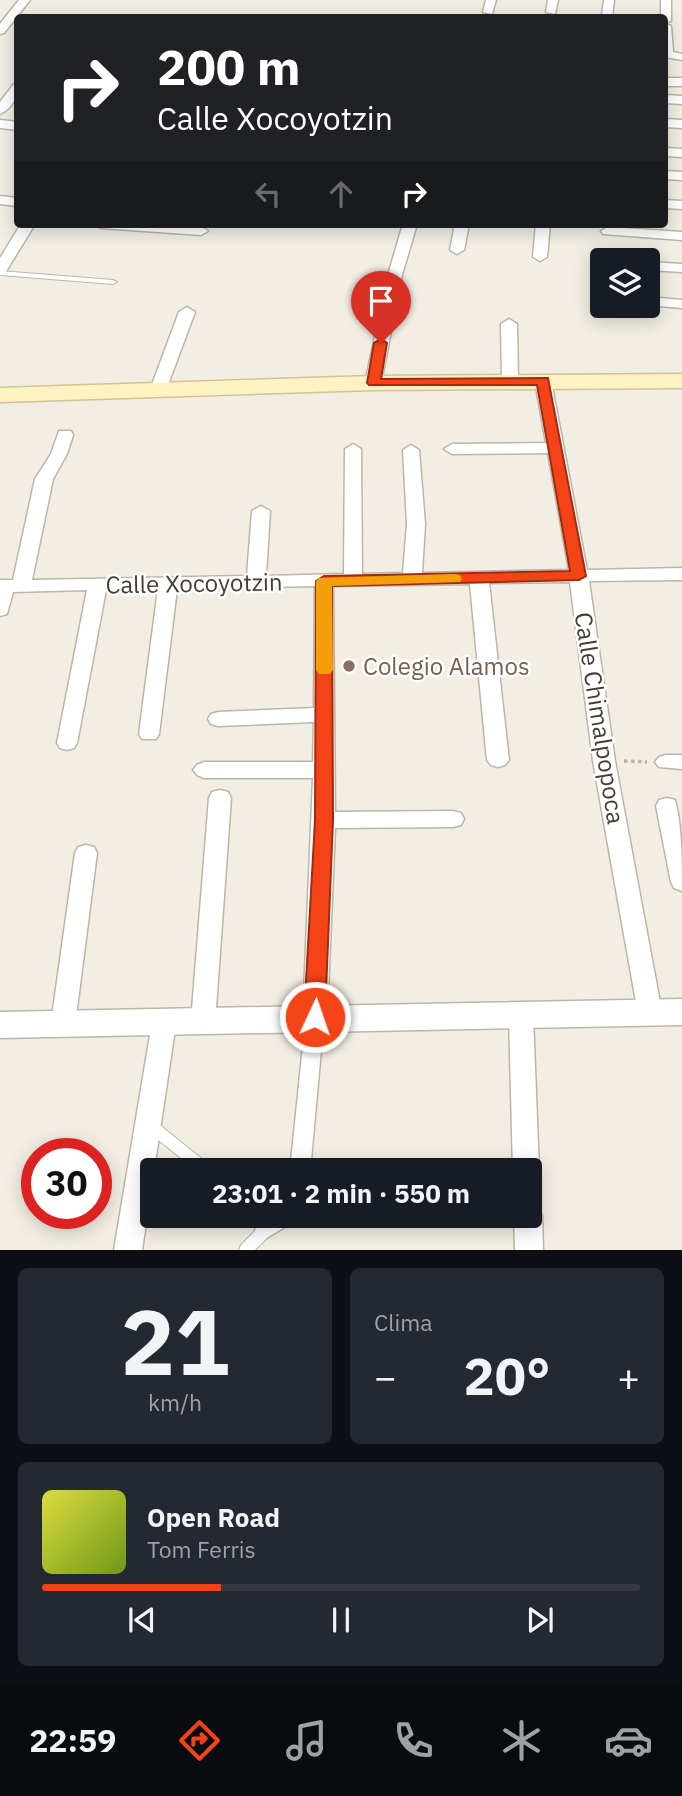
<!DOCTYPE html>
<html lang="es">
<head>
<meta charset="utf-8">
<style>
	:root { --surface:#171b24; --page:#242831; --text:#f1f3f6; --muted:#9ea1a6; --line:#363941; --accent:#f54318 }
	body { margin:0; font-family:"IBM Plex Sans",sans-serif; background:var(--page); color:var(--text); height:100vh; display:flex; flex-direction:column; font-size:26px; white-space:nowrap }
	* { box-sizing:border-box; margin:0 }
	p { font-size:23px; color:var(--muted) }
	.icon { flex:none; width:38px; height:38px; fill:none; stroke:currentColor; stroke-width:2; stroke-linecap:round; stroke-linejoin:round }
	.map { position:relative; height:1250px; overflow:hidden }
	.drawer { display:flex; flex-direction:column; gap:18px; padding:18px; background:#0d0f14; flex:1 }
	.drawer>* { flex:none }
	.top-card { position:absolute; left:14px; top:14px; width:654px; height:214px; border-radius:7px; box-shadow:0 4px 18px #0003; background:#202124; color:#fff; overflow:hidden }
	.buttons { position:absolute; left:590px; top:248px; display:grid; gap:14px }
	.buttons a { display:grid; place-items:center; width:70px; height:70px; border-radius:7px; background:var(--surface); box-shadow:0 4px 18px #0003; font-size:35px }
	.speed { position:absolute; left:21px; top:1138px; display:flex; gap:14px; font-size:35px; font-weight:700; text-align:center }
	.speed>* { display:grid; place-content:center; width:91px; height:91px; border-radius:50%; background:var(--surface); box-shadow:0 4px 18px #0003; line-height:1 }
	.speed .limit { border:10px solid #d22; background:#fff; color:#111 }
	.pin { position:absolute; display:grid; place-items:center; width:60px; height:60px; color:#fff; margin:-72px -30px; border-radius:50% 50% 50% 0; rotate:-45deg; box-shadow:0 0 7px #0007 }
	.pin .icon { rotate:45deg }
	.me { position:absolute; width:77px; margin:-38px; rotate:3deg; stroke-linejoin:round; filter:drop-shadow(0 0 5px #0008) }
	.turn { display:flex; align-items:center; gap:24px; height:147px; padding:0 28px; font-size:32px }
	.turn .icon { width:91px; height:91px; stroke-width:2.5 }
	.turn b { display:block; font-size:49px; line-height:60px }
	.lanes { display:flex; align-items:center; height:66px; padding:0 28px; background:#0003; justify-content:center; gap:35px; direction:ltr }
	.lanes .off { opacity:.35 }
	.big { font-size:52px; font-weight:700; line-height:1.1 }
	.drawer .tile { flex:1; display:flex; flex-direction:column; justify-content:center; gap:10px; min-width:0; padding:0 24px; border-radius:10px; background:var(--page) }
	.drawer .dial { align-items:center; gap:0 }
	.dial b { font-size:91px; line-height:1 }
	.song { display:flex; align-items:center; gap:21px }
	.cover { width:84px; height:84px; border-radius:10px; background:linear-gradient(135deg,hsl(60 70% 55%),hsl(80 70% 35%)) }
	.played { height:7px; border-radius:4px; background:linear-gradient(90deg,var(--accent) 30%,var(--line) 30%) }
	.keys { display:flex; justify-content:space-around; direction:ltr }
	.heat { display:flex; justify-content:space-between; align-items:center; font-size:38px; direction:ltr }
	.drawer .tiles { flex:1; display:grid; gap:18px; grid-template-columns:1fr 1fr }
	.tile:last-child { grid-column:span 2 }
	.trip { position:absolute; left:140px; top:1158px; width:402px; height:70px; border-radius:7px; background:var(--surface); box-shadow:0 4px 18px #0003; font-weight:700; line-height:70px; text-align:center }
	.tab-bar { display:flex; height:112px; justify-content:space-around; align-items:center; background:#090b0e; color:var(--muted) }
	.tab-bar .icon { width:49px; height:49px }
	.tab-bar .active { color:var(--accent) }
	.tab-bar b { font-size:32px; color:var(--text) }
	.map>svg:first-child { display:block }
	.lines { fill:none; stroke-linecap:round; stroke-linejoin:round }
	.service-casing { stroke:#bdb6a7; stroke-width:2 }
	.pedestrian-casing { stroke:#bdb6a7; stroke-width:3 }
	.minor-casing { stroke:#bdb6a7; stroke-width:3 }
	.tertiary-casing { stroke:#bdb6a7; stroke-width:3 }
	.secondary-casing { stroke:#d1c395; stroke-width:3 }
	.path { stroke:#beb399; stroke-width:3.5; stroke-dasharray:3.5 3.5; stroke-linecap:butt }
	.service { fill:#fff; fill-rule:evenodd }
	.pedestrian { fill:#fff; fill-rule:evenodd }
	.minor { fill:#fff; fill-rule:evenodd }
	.tertiary { fill:#fff; fill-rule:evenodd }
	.secondary { fill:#fdf2c2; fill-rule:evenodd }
	.route { fill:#f54318; stroke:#9f2c10; stroke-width:2 }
	.slow { fill:#f59e0b }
	.education-dot { fill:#8d6e63; stroke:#fff; stroke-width:2.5 }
	.labels { text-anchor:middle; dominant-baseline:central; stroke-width:5; stroke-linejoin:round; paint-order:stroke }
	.street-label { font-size:24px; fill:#443e34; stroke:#fff }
	.education-label { font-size:24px; fill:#785e54; stroke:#fff; text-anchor:start }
</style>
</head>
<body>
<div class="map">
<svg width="682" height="1250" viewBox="0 0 682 1250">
	<rect width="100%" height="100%" fill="#f2eee4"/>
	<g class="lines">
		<defs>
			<path id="service" d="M0 271 113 280 117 282 113 284 0 275Z
				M151 1120 156 1122 212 1167 214 1171H197L146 1130 144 1126 146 1122Z
				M256 1216H270C273 1235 268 1237 255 1250H239L241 1245 258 1228Z"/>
			<path id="pedestrian" d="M315 1010 321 1012 324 1017 310 1171H290L306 1017 309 1012Z
				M269 1216H296L293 1222 265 1239 258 1236 255 1230 258 1224Z"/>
			<path id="minor" d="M19 0H30L4 33 0 34V24Z
				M486 0H496L492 14 483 12Z
				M548 0H558L555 14 546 12Z
				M604 0H614L612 17 602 15Z
				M661 0H671V21L665 22V18H661Z
				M665 23 671 26 673 52 682 54V60L665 57Z
				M665 78H682V86H665Z
				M14 84H18C18 96 12 109 0 114V102Z
				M665 95 682 96V104L665 103Z
				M665 119 682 120V128L665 127Z
				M0 120 18 122V130L0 128Z
				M665 148 682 149V157L665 156Z
				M665 171 682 172V180L665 179Z
				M0 196 18 198V206L0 204Z
				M665 200 682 201V209L665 208Z
				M21 224H35L5 273 0 274V258Z
				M94 224C115 224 196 220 208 231L201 235 101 228Z
				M403 224H417L402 275 381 383 373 388 365 383 388 275Z
				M455 224H469L464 250 457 254 450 250Z
				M536 224H550L547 257 540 261 533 257Z
				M608 227 682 232V240L603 234 601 231Z
				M648 262 682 264V272L648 270Z
				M648 297 682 300V308L648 305Z
				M187 307 195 312 166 390 164 393H152L150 390 179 312Z
				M509 319 517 324 518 381 510 386 502 381 501 324Z
				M543 376 551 381 587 570 682 568V580L589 581 615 761 662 1013 659 1020 650 1023 641 1020 638 1013 593 761 570 582 489 583 509 760 505 765 498 767 491 765 487 760 470 584 333 586 335 812 453 811 461 813 464 819 461 825 453 827 335 828 327 1017 324 1024 315 1027 306 1024 303 1017 313 778H204L197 775 193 770 197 765 204 762H313L314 722 218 726 211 724 208 719 211 714 218 712 314 708 315 586 177 589 159 734 156 739H142L139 734 158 589 106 590 77 743 74 748 67 750 60 748 57 743 87 590 13 592 7 614 0 616V580H13L35 479 51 454 59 431H71L73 435 67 454 53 479 32 580 247 576 252 511 261 506 270 511 266 576 344 574 345 449 353 444 361 449 362 574 403 573 407 524 403 450 411 445 419 450 425 524 422 573 569 570 548 453 452 454 444 449 452 444 546 443 535 381Z
				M666 755H682V769L659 767 655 762 659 757Z
				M220 790 228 792 231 798 215 1022 212 1029 203 1032 194 1029 191 1022 209 798 212 792Z
				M667 798 675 800C682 825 682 863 682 891L674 888 671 882 656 806 659 800Z
				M86 845 94 847 97 853 75 1024 72 1031 63 1034 54 1031 51 1024 75 853 78 847Z
				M521 1005 530 1008 533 1015 539 1171 535 1179 530 1181V1171H513L509 1015 512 1008Z
				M164 1013 173 1016 176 1023 142 1250H114L152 1023 155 1016Z
				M530 1204 538 1207 542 1216 543 1250H515L514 1216H530Z"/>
			<path id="tertiary" d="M682 999V1025L0 1038V1012Z"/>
			<path id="secondary" d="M682 374V388L373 390 0 402V388L373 376Z"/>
		</defs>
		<use href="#service" class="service-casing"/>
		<use href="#pedestrian" class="pedestrian-casing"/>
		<use href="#minor" class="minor-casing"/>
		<use href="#tertiary" class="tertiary-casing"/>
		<use href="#secondary" class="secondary-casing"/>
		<path class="path" d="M624 761 647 762"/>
		<use href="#service" class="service"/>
		<use href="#pedestrian" class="pedestrian"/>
		<use href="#minor" class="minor"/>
		<use href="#tertiary" class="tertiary"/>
		<use href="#secondary" class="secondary"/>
	</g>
	<path class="route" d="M381 339 387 343 381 379 548 378 586 576 579 580 332 586 333 820 325 1017 322 1023 315 1025 307 1023 304 1017 315 820 316 581 324 576 570 571 537 385H369L367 383 374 343Z"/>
	<path class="slow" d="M455 574 460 575 462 579 460 582 332 586 333 670 330 674H319L316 670V581L319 578Z"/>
	<circle class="education-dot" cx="349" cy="666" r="7"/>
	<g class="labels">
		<g class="street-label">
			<text transform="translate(194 583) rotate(-1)">Calle Xocoyotzin</text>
			<text transform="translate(600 718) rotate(81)">Calle Chimalpopoca</text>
		</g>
		<g class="education-label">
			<text x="363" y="666">Colegio Alamos</text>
		</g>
	</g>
</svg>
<div class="buttons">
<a><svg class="icon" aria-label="layers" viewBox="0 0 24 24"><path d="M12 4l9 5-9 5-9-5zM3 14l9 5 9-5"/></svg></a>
</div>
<div class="speed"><div class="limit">30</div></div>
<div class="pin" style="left:381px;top:343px;background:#d93025"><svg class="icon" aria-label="arrive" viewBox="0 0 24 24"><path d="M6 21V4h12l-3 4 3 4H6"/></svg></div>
<svg class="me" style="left:315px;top:1017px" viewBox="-20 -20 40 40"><circle r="17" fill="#f54318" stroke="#fff" stroke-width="3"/><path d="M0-11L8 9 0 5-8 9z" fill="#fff"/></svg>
<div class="trip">23:01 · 2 min · 550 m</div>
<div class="top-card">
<div class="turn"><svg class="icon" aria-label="right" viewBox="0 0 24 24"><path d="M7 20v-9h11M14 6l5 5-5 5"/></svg><div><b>200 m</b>Calle Xocoyotzin</div></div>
<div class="lanes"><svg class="icon off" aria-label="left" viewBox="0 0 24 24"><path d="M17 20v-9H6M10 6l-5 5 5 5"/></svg><svg class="icon off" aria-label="ahead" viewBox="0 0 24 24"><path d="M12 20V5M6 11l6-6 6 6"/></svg><svg class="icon" aria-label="right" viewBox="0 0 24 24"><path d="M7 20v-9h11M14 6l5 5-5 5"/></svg></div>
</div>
</div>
<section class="drawer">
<div class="tiles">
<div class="tile dial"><b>21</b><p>km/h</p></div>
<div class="tile"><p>Clima</p>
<div class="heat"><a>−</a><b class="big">20°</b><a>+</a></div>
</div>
<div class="tile">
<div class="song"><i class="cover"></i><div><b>Open Road</b><p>Tom Ferris</p></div></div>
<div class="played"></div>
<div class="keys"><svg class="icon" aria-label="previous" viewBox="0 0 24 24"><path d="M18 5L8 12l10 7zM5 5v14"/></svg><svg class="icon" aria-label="pause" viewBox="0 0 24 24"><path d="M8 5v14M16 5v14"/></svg><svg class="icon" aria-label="next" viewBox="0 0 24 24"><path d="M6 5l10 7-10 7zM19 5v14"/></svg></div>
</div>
</div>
</section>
<nav class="tab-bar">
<b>22:59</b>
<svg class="icon active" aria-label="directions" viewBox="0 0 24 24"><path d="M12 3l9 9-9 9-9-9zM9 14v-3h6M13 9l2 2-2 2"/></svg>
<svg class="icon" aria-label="music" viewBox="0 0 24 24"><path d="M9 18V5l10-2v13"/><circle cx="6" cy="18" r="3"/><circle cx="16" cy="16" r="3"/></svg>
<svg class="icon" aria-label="phone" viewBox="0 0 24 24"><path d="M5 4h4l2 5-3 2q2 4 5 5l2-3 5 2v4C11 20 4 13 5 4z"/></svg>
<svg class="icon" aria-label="climate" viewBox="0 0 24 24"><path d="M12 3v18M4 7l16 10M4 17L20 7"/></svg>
<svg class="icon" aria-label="car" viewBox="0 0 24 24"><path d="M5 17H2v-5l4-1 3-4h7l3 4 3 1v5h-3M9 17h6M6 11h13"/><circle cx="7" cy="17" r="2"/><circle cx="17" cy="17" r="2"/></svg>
</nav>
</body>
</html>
